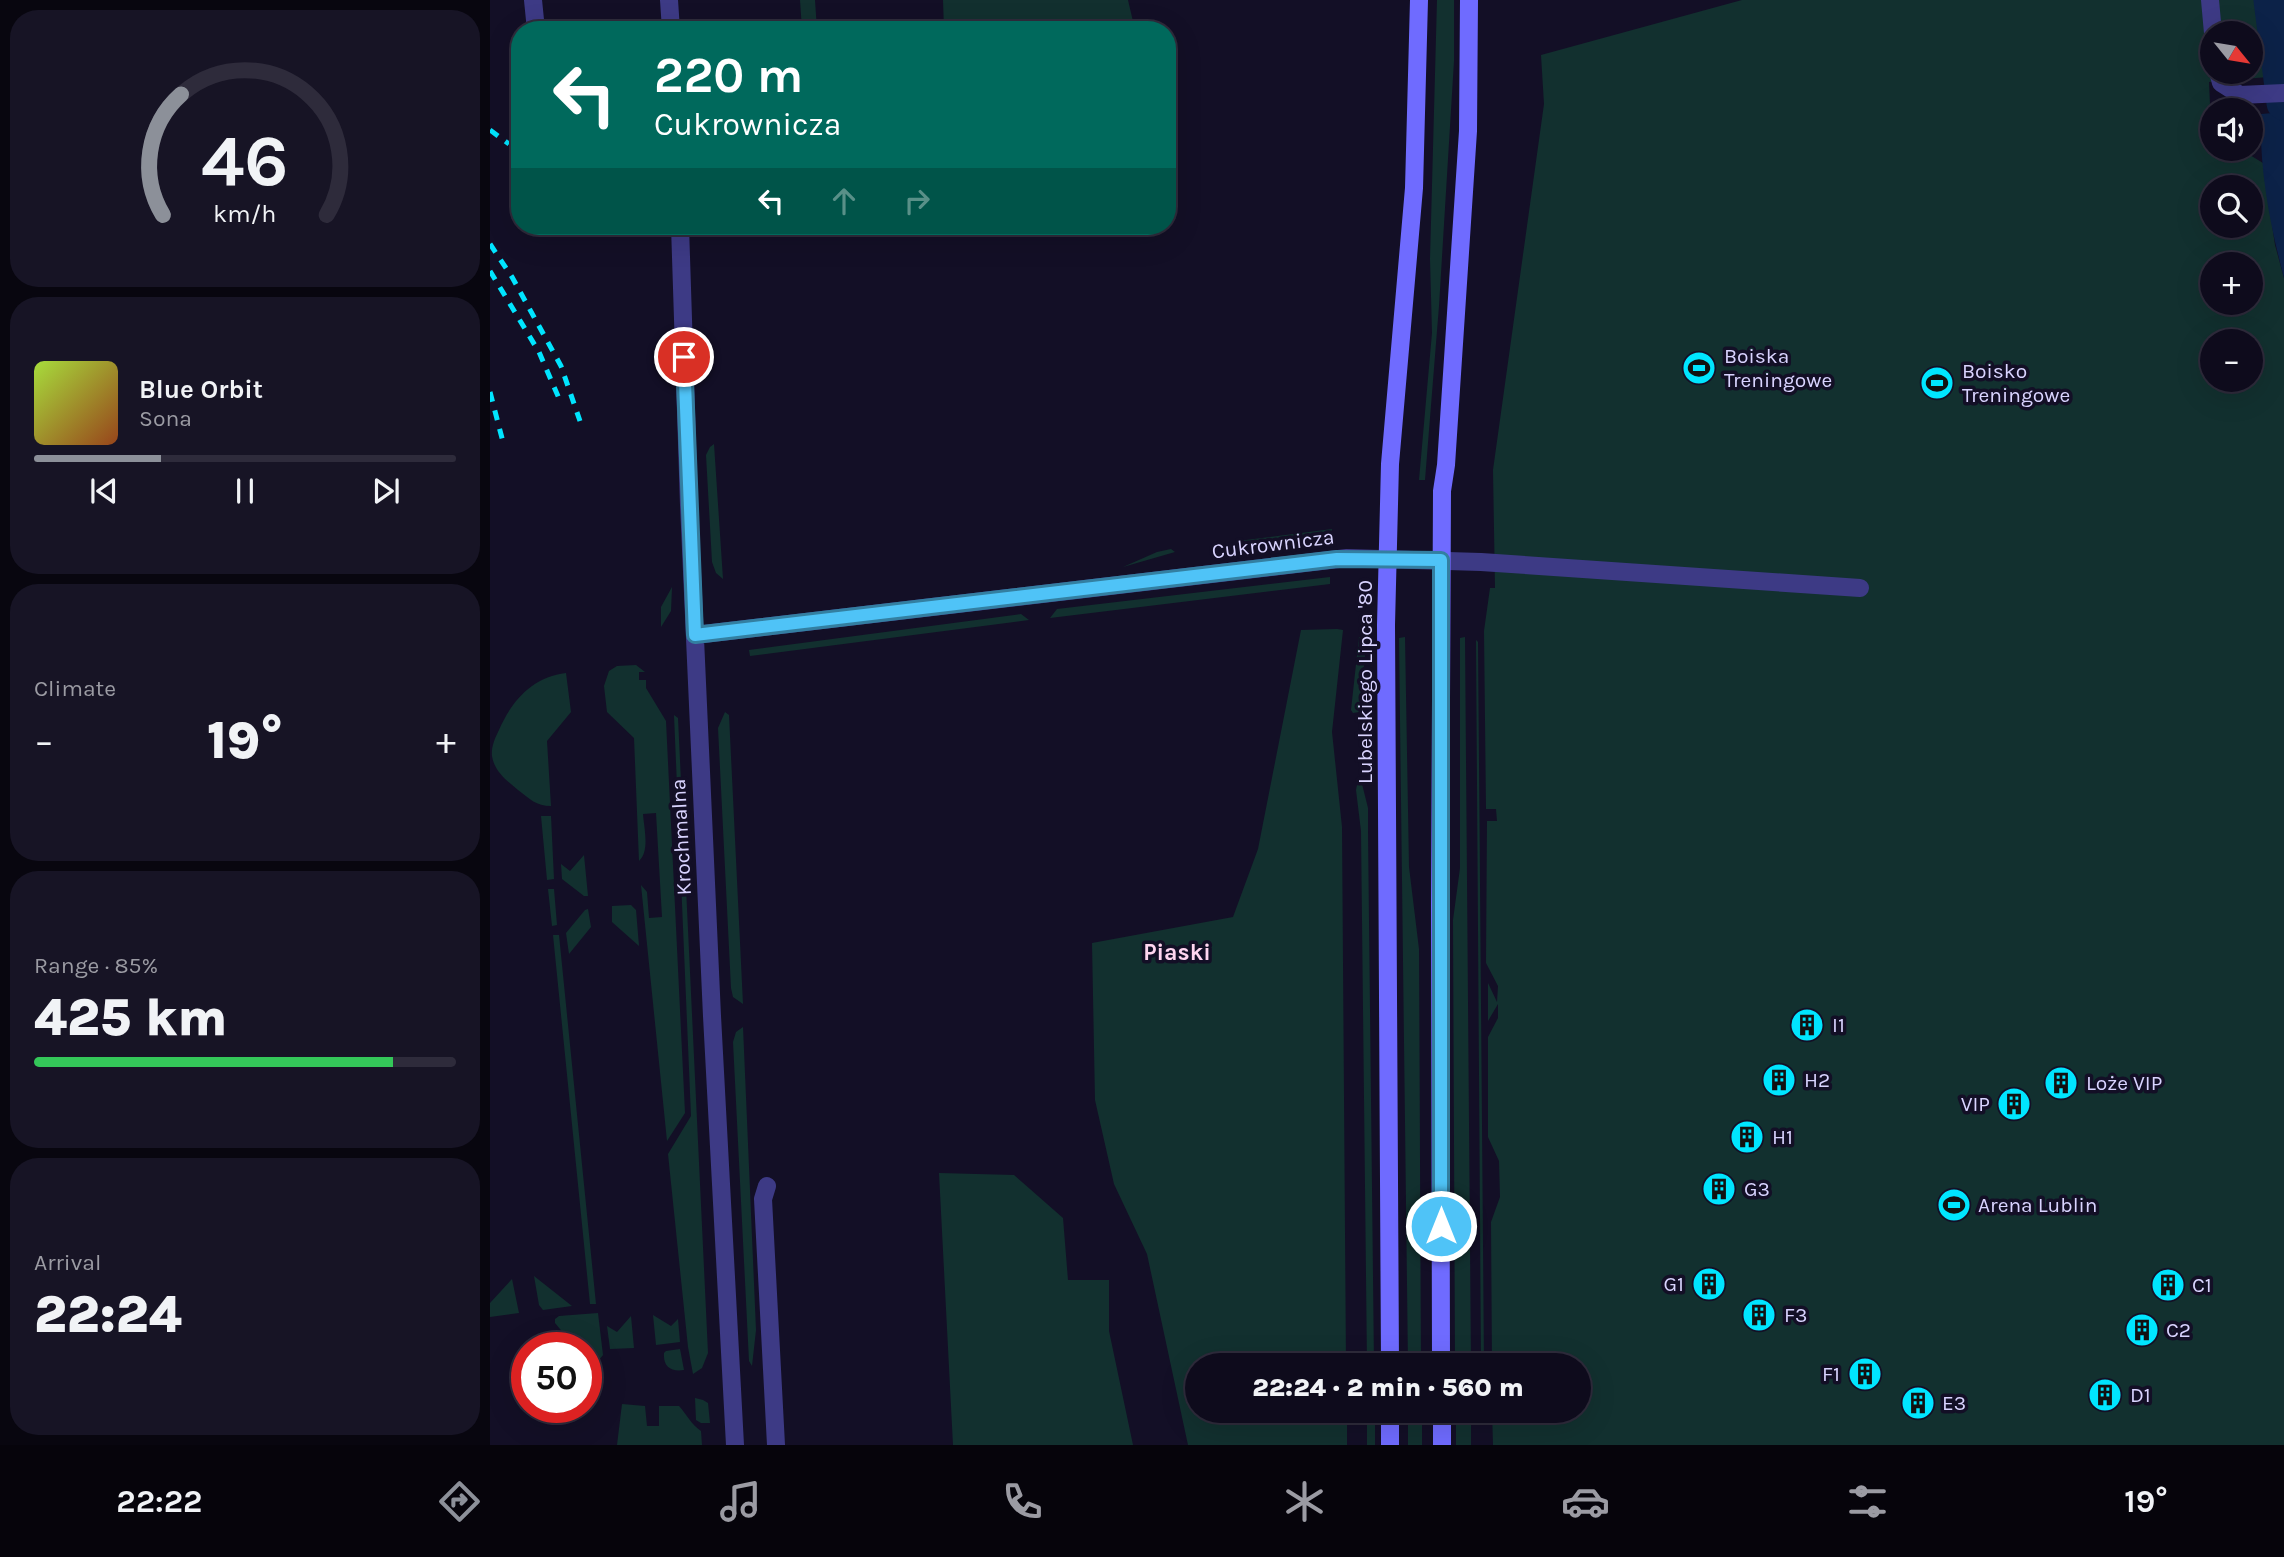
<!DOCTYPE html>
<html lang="en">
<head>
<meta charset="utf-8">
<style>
	:root { --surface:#0e0b1c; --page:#171425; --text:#f1f3f6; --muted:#9b9ba3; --line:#2e2b3b; --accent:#8c9099 }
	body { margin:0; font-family:Karla,sans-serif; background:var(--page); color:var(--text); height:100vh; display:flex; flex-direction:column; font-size:26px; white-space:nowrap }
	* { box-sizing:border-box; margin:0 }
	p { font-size:23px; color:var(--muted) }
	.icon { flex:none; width:38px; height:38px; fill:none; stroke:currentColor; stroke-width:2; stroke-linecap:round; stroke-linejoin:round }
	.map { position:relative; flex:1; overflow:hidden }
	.sheet { display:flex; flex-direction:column; gap:10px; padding:10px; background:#08060f; width:490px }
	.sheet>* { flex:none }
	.hud { position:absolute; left:21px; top:21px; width:665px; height:214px; border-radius:28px; box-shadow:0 7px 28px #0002,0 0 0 2px var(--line); background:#00695c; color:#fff; overflow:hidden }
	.needle { width:46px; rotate:120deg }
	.controls { position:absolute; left:1710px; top:21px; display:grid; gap:14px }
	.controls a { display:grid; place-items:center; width:63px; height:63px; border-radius:50%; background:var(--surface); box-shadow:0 7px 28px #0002,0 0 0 2px var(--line); font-size:35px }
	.speed { position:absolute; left:21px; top:1332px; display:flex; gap:14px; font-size:35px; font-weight:700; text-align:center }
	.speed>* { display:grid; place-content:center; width:91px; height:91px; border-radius:50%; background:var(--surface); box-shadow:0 7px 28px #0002,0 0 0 2px var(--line); line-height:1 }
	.speed .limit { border:10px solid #d22; background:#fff; color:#111 }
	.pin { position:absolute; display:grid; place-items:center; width:60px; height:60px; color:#fff; margin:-30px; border:4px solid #fff; border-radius:50%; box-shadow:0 2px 7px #0007 }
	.me { position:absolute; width:77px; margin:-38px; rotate:0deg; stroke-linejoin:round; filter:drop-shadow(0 0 5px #0008) }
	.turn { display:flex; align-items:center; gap:24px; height:147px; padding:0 28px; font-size:32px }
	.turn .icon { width:91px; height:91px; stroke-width:2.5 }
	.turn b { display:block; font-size:49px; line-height:60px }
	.lanes { display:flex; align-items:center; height:66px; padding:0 28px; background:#0003; justify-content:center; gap:35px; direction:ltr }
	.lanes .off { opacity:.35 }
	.big { font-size:52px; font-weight:800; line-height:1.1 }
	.sheet .tile { flex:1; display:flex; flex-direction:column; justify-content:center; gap:10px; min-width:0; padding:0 24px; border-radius:28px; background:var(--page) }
	.sheet .dial { align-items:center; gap:0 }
	.dial svg { height:182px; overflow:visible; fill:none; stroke:var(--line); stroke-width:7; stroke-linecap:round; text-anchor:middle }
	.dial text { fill:var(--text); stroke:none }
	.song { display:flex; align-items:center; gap:21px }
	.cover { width:84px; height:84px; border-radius:10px; background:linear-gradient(135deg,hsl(80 70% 55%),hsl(20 70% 35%)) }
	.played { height:7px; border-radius:4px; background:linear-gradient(90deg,var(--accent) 30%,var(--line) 30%) }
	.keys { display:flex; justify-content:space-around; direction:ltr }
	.heat { display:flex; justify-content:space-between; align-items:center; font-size:38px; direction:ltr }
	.charge { height:10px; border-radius:5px; background:linear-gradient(90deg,#34c759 85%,var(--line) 0) }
	.trip { position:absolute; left:695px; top:1353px; width:406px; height:70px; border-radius:35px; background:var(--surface); box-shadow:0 7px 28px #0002,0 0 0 2px var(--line); font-weight:800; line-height:70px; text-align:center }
	.tabs { display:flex; height:112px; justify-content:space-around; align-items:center; background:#06040b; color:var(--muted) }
	.tabs .icon { width:49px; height:49px }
	.tabs .current { color:var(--accent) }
	.tabs b { font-size:32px; color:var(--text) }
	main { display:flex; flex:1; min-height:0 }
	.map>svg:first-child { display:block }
	.green { fill:#12302f; fill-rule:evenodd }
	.water { fill:#0c2248 }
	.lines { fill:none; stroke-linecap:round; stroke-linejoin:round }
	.river { stroke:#0c2248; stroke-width:35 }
	.minor { stroke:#3d3a85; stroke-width:18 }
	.secondary { stroke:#6f6bff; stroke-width:18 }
	.rail { stroke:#00e5ff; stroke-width:5; stroke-dasharray:10 9; stroke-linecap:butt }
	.route-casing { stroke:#337fa1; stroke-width:18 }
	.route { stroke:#4fc3f7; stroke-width:12 }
	.labels { text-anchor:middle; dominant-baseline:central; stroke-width:7; stroke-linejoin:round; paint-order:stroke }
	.poi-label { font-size:21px; fill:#d9d4ff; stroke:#130f26; text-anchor:start }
	.street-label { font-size:21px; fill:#d9d4ff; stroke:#130f26 }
	.neighbourhood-label { font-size:23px; font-weight:bold; fill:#ffd6f0; stroke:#130f26 }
</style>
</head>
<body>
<main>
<section class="sheet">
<div class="tile dial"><svg viewBox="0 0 100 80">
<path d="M14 69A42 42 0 1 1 86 69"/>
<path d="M14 69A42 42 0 0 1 22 16" stroke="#8c9099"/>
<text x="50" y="56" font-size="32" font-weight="700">46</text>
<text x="50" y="72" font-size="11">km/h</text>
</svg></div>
<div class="tile">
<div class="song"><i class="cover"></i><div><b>Blue Orbit</b><p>Sona</p></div></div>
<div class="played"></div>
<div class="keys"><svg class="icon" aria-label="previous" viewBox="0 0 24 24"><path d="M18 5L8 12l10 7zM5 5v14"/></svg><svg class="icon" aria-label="pause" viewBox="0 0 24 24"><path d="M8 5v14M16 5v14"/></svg><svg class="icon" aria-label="next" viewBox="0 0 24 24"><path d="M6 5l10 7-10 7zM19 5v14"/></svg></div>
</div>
<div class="tile"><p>Climate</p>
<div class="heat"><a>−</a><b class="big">19°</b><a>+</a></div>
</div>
<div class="tile"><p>Range · 85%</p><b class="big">425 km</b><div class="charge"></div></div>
<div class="tile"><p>Arrival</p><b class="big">22:24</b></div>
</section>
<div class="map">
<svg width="1794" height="1445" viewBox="0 0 1794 1445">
	<rect width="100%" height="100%" fill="#130f26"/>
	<path class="green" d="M310 0H325L327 30H312Z
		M453 0H638L645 30H454Z
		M947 0H964V61L949 306 935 480H929L942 333 940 259Z
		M1252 0H1770L1773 14 1778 77 1719 82 1722 149H1750L1773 163 1785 245 1794 278V1445H1003L1002 1411 1088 1410V1365H1002L1001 1222 1010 1197 1009 1161 998 1137V1037L1008 1018V1004L998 1021V983L1007 1002 1008 986 996 963 997 821H1007L1006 809H996L994 631 1000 588H1005L1003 470 1054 104 1051 55ZM1722 33H1760V72H1722ZM1722 187H1760V226H1722ZM1722 264H1760V303H1722ZM1722 341H1760V380H1722Z
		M224 444 233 579 226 573 222 562 216 455 220 447Z
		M842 529 841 542 816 545H745L748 541Z
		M681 549 685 552 633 567 667 552Z
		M840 577V584L560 618 567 609Z
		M182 587 181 611 171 627V607Z
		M531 614 539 620 260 656 259 650Z
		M847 629 853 630 842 732 852 827 856 1365H707V1410L857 1411V1445H698L657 1254 624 1184 605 1100 602 943 743 917 768 849 811 630Z
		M869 637H877L869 712 863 713 861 710Z
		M915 637 919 867 929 949 931 1365H918L909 638Z
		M975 637 981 1365H965L963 920 970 868V638Z
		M986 640 988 642 994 1365H991Z
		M146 665 155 672H149V680H156V688L176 721 195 1113 177 1141 151 885 157 892 159 918 172 917 166 813 153 814C154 828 160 851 149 861L144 738 117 712 114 686 119 671 127 666Z
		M76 673 81 712 57 741 61 806C46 806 40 799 28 790 17 781 4 771 2 756 1 747 5 738 9 730 22 700 43 677 76 673Z
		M235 712 239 715 253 1004 243 997 241 988 228 728Z
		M184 715 188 718 218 1353 212 1368 203 1374 198 1347 178 1154 201 1116Z
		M872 784 878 808V831L884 1365H877L871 831 866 790 867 785Z
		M51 816H61L64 879 57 880Z
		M94 855 98 896H94L72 879 71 864 80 871Z
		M58 889H64L67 925 62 926Z
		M141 905 146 910 149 946 122 922V906Z
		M98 909 101 927 79 954 76 933 95 910Z
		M63 935H69L106 1304H100Z
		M253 1027 266 1330 262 1366 259 1361 243 1042 246 1032Z
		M449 1173 524 1175 573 1218 578 1280H619V1331L643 1445H463Z
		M44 1276 82 1306 53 1310 49 1305Z
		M22 1279 29 1313 0 1317V1303Z
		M108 1313 113 1355 109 1360 96 1355V1348L85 1347 65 1323V1319L69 1316Z
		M163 1315 181 1326 188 1319 190 1342 166 1345Z
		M141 1316 144 1348 120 1349 117 1326 127 1332Z
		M190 1349 194 1370C181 1372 173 1367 174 1353L176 1351Z
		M205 1398 213 1400 218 1403 220 1423H211L206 1420Z
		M132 1404 155 1406 157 1426H169V1406H189C197 1415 201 1424 211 1431L212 1445H127Z
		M877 1411H885V1445H877Z
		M918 1411H932V1445H918Z
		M966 1411H981V1445H966Z"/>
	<path class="water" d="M1770 0H1794V76L1778 77 1773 14Z
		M1794 112V278C1780 225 1769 168 1771 114Z"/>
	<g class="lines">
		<path class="river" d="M1781 0 1794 103"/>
		<path class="minor" d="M43 0 46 30
			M179 0 181 30
			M1720 0 1723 33
			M1728 72 1731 83 1750 95 1794 93
			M190 226 199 505 222 1016 245 1445
			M205 635 857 558 991 562 1370 588
			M277 1186 273 1199 286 1445"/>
		<path class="secondary" d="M900 1365 896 625 900 464 924 188 929 0
			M951 1365 950 906 952 491 956 465 978 131 979 0
			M900 1410V1445
			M952 1410V1445"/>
		<path class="rail" d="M0 130 19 144
			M0 244 22 277 71 366 90 421
			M0 271 49 352 71 403
			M0 392 13 442"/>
	</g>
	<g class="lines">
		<defs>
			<path id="route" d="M194 357 205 635 847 559 951 560V1226"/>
		</defs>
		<use href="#route" class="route-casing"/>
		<use href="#route" class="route"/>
	</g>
	<defs>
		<symbol id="stadium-disc" viewBox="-11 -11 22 22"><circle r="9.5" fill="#00e5ff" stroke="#130f26"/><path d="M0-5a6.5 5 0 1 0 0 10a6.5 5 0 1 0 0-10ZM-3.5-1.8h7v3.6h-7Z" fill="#111"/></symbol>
		<symbol id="building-disc" viewBox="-11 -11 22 22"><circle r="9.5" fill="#00e5ff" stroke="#130f26"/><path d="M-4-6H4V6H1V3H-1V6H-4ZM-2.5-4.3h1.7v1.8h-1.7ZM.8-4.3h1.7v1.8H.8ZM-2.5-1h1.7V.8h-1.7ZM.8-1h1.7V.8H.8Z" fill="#111"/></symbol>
	</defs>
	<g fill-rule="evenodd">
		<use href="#stadium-disc" x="1190" y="349" width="38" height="38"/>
		<use href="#stadium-disc" x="1428" y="364" width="38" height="38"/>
		<use href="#building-disc" x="1298" y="1006" width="38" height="38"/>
		<use href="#building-disc" x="1270" y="1061" width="38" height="38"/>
		<use href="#building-disc" x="1552" y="1064" width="38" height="38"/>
		<use href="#building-disc" x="1505" y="1085" width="38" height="38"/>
		<use href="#building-disc" x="1238" y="1118" width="38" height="38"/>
		<use href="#building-disc" x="1210" y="1170" width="38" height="38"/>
		<use href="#stadium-disc" x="1445" y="1186" width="38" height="38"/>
		<use href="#building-disc" x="1200" y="1265" width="38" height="38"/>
		<use href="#building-disc" x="1659" y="1266" width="38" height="38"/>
		<use href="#building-disc" x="1250" y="1296" width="38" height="38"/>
		<use href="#building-disc" x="1633" y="1311" width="38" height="38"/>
		<use href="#building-disc" x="1356" y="1355" width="38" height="38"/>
		<use href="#building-disc" x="1596" y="1376" width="38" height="38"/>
		<use href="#building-disc" x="1409" y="1384" width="38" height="38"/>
	</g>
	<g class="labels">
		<g class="poi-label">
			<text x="1234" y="356">Boiska<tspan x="1234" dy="24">Treningowe</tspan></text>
			<text x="1472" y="371">Boisko<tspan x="1472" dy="24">Treningowe</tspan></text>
			<text x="1342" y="1025">I1</text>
			<text x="1314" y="1080">H2</text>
			<text x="1596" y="1083">Loże VIP</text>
			<text x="1500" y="1104" text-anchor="end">VIP</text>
			<text x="1282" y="1137">H1</text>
			<text x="1254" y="1189">G3</text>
			<text x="1488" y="1205">Arena Lublin</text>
			<text x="1194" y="1284" text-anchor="end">G1</text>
			<text x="1702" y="1285">C1</text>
			<text x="1294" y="1315">F3</text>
			<text x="1676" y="1330">C2</text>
			<text x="1350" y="1374" text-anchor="end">F1</text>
			<text x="1640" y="1395">D1</text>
			<text x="1452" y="1403">E3</text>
		</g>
		<g class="street-label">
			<text transform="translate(783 544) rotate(-7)">Cukrownicza</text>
			<text transform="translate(875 682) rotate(-90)">Lubelskiego Lipca '80</text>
			<text transform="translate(191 837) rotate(-93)">Krochmalna</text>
		</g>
		<g class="neighbourhood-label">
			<text x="687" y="952">Piaski</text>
		</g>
	</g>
</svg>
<div class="controls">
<a><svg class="needle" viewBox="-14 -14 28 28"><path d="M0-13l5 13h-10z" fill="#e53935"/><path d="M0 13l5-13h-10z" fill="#9b9ba3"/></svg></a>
<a><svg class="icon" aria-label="sound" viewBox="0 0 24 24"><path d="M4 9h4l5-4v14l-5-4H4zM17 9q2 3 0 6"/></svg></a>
<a><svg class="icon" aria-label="search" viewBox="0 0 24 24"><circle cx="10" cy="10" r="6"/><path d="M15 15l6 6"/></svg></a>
<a>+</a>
<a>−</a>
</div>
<div class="speed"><div class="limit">50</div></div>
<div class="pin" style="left:194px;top:357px;background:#d93025"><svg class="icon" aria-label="arrive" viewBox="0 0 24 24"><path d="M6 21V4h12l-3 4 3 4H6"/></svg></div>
<svg class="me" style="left:951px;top:1226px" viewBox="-20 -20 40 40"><circle r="17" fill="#4fc3f7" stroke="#fff" stroke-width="3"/><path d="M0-11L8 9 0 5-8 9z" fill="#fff"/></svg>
<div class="trip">22:24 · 2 min · 560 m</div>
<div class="hud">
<div class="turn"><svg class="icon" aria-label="left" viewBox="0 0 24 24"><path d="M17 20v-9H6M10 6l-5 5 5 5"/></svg><div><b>220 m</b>Cukrownicza</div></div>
<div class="lanes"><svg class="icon" aria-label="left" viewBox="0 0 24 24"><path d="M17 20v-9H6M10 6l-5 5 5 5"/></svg><svg class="icon off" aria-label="ahead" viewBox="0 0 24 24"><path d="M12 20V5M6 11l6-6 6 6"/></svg><svg class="icon off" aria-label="right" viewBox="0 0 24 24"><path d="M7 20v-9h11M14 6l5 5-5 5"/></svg></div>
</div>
</div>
</main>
<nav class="tabs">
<b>22:22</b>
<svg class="icon current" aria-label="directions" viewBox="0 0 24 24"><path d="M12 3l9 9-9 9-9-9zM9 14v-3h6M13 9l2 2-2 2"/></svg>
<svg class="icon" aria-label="music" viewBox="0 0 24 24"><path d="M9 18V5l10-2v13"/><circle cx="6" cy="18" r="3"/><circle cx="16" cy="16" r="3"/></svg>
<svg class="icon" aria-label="phone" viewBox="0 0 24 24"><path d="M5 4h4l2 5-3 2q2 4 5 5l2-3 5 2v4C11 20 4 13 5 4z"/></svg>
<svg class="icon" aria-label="climate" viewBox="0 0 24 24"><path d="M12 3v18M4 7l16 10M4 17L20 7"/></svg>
<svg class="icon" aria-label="car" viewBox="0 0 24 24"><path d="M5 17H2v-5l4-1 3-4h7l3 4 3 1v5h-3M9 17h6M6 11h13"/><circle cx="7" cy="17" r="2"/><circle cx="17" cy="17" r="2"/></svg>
<svg class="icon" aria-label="filters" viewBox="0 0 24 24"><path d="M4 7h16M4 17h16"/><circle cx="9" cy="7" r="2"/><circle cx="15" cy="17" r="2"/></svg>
<b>19°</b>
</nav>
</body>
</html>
